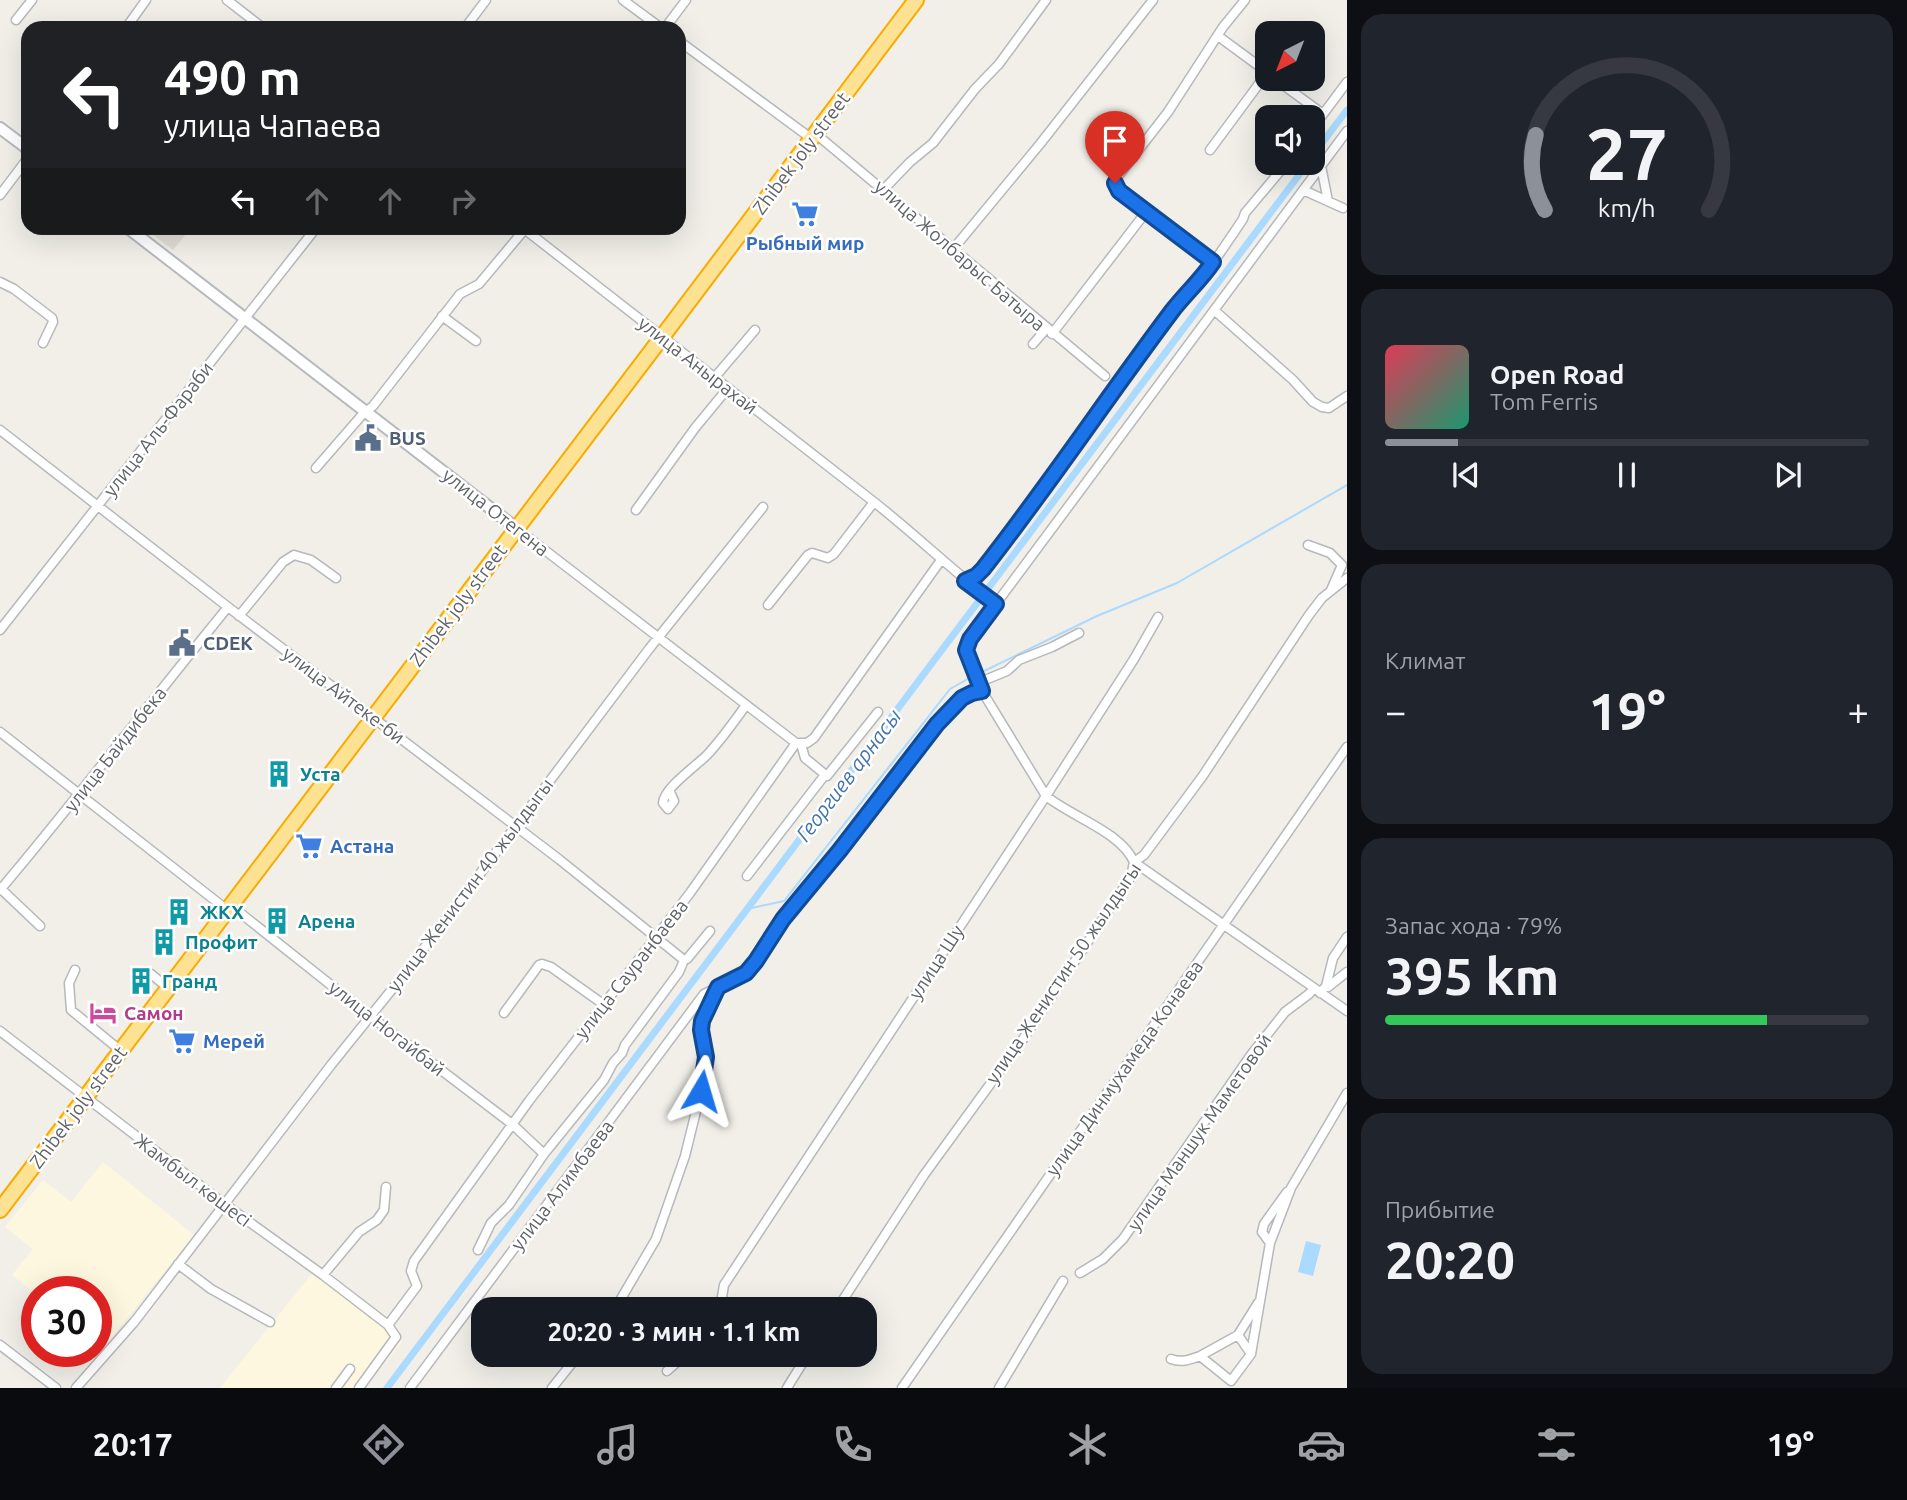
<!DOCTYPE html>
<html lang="ru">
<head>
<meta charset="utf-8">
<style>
	:root { --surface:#171b24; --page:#20242c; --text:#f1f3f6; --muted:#9ea1a6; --line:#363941; --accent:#8c9099 }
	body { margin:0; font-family:Ubuntu,sans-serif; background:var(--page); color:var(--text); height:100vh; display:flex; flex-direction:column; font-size:26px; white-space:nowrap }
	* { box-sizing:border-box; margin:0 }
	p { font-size:23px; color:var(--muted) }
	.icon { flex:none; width:38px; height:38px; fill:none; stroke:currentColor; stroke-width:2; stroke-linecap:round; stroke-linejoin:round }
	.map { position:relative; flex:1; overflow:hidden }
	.sheet { display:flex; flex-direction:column; gap:14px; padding:14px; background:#0d0f14; width:560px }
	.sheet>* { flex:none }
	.guide { position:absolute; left:21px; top:21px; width:665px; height:214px; border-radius:21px; box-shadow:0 7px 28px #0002; background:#202124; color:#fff; overflow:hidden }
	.needle { width:46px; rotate:222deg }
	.controls { position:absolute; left:1255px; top:21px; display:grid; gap:14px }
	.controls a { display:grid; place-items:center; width:70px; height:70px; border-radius:14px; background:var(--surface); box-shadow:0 7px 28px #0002; font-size:35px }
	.speed { position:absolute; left:21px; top:1276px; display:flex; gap:14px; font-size:35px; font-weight:700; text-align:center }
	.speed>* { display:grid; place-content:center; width:91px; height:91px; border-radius:50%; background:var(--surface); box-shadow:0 7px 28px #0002; line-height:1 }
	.speed .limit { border:10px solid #d22; background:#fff; color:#111 }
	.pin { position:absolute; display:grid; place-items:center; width:60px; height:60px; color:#fff; margin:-72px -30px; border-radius:50% 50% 50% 0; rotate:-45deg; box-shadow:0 0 7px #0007 }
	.pin .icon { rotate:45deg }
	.me { position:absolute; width:77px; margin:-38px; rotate:7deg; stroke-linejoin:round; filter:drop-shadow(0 0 5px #0008) }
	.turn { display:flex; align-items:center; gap:24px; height:147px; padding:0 28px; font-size:32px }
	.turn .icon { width:91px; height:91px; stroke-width:2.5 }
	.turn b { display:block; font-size:49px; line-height:60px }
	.lanes { display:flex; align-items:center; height:66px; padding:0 28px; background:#0003; justify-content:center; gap:35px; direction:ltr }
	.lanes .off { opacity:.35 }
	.big { font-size:52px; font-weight:700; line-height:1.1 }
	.sheet .widget { flex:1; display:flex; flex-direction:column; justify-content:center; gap:10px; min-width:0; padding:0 24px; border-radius:21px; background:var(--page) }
	.sheet .dial { align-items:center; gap:0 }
	.dial svg { height:182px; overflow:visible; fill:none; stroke:var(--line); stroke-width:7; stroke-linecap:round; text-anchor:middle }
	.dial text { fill:var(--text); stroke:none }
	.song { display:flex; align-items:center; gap:21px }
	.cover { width:84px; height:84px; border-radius:10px; background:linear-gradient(135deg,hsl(350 70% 55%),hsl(160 70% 35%)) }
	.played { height:7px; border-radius:4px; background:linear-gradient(90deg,var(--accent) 15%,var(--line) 15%) }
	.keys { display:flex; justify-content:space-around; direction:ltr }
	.heat { display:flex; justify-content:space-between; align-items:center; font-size:38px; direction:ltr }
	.charge { height:10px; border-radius:5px; background:linear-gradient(90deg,#34c759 79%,var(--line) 0) }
	.trip { position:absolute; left:471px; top:1297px; width:406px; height:70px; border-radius:21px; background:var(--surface); box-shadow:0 7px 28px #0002; font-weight:700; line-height:70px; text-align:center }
	.menu { display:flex; height:112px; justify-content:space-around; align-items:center; background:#090b0e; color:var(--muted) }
	.menu .icon { width:49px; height:49px }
	.menu .on { color:var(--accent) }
	.menu b { font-size:32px; color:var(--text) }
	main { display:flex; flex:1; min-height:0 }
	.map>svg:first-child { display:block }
	.commercial { fill:#fef7e0 }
	.education { fill:#e1ded6 }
	.water { fill:#aadaff }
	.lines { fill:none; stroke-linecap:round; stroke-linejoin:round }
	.stream { stroke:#aadaff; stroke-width:2 }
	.canal { stroke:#aadaff; stroke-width:7 }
	.street-casing { stroke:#b5b8bc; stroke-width:11 }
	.secondary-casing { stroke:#b6babf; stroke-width:14 }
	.highway-casing { stroke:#f9ab00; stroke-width:18 }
	.street { stroke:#fff; stroke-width:8 }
	.secondary { stroke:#fff; stroke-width:10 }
	.highway { stroke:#fde293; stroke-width:14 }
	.route-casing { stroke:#114b97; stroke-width:18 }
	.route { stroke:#1a73e8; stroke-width:12 }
	.labels { text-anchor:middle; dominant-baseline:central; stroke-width:5; stroke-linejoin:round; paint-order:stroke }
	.street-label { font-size:19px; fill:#5f6368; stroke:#fff }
	.shop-label { font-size:19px; font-weight:bold; fill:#366cbe; stroke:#fff; text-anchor:start }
	.service-label { font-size:19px; font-weight:bold; fill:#4e5e75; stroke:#fff; text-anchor:start }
	.culture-label { font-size:19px; font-weight:bold; fill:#0d838f; stroke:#fff; text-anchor:start }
	.hotel-label { font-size:19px; font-weight:bold; fill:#b23c85; stroke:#fff; text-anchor:start }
	.water-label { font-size:21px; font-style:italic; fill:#4174aa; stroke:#fff }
</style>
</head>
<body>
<main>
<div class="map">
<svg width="1347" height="1388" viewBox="0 0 1347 1388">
	<rect width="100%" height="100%" fill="#f1efe8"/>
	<path class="commercial" d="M103 1162 194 1235 103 1348 96 1343V1292H37V1295L12 1275 33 1249 5 1227 43 1180 71 1202Z
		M317 1273 402 1342 364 1388H220L311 1275Z"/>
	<path class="education" d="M144 228H191L173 250Z"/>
	<path class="water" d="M1306 1241 1321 1245 1313 1276 1298 1272Z"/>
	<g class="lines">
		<path class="stream" d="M978 674 1097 616 1177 583 1347 485
			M747 909 784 901 950 689 973 676"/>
		<path class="canal" d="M1312 156 1347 110
			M387 1388 1308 163"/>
		<defs>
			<path id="street" d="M227 0 263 28
				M623 0 661 28
				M16 20 32 0
				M126 28 146 0
				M465 28 486 0
				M665 28 686 0
				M1218 36 1267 72
				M679 41 812 139
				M1275 79 1323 114
				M1312 129 1347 82
				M1347 131 970 639 966 650 982 691 1046 796C1072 817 1121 832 1134 862L1347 1011
				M816 134 1105 376
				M1210 150 1267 73
				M1321 166 1328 201
				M884 189 910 162 933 143 975 89 999 64 1046 0
				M1303 190 1343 208
				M0 195 28 158
				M523 228 874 502C916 535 954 572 996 604
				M954 248 1040 144 1153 0
				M1213 262 1119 191 1115 180 1168 112 1223 27 1245 0
				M0 282 14 289 52 318 53 322 43 343
				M1214 310 1293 380 1313 402 1322 407 1329 408 1347 396
				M442 316 476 341
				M1052 334 1146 212
				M1033 344 1046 329
				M715 377 755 330
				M0 430 228 607 560 860 684 960 687 959 710 931
				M316 468 362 415 373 406 460 294 479 284 525 229
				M636 510 695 428 728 388
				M516 528 796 743
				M1308 545 1330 553 1342 565 1331 590
				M965 581 976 576 983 569C1049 485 1108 397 1172 312 1182 297 1196 285 1207 271 1219 255 1231 237 1243 219L1245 213 1287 163
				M768 605 808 555 812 553 828 558 834 554 874 502
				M239 616 283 562 294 555 311 560 336 578
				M0 630 316 228
				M980 682 1007 671 1019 660 1052 647 1079 633
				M0 732 226 909
				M796 743H807L814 738 941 560
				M801 744 805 758 827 776 878 712
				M670 792 674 801 668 809 663 803C664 788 696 766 707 755 721 740 734 722 746 705
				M747 876 824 776
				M1 889 40 926
				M0 890C78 798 151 701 228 607
				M229 904 361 1009 512 1124 544 1154
				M75 970 69 983 71 1010 121 1051
				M151 974 168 988
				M1328 987 1347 972
				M1320 993 1326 986 1333 958 1347 937
				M504 1013 539 965 542 964 551 967 603 1004
				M0 1031 223 1203 323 1275 388 1325 396 1337 359 1388
				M1270 1243 1262 1232 1264 1224 1287 1192
				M478 1250 491 1223 509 1205 544 1154 604 1080 613 1063 622 1053 625 1045 679 972 684 960
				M178 1264 211 1289 270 1322
				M1080 1273 1103 1259 1123 1239 1251 1055 1285 1012 1309 994 1314 988
				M323 1275 359 1232 377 1220 384 1210 386 1187
				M615 1309 656 1239 685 1156 701 1091 706 1057 701 1030 702 1021 718 987
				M720 1309 724 1285 1046 796 1134 659 1158 617
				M837 1309 924 1175 1023 1039 1131 877 1134 862 1144 855 1202 777 1309 615 1322 598 1347 578
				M388 1325 417 1286 411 1271 414 1261 529 1101 690 893 796 743
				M1238 1335 1251 1354
				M0 1345 56 1388
				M1200 1356 1238 1335 1258 1303
				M1171 1359C1181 1363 1189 1360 1200 1356L1231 1381 1251 1354 1270 1243 1291 1188 1347 1093
				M667 1371 686 1354
				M76 1388 135 1321 331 1065 406 972 649 649 763 507
				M336 1388 350 1369
				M410 1388 704 994 746 973 756 961 783 919 937 724 962 698 982 691
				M552 1388 572 1363 582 1354
				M787 1388 808 1354
				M902 1388 1347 747
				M999 1388 1063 1281"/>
			<path id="secondary" d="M0 128 28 149
				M128 228 516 528"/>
			<path id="highway" d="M0 1210C304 805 613 405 916 0"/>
		</defs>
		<use href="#street" class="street-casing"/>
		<use href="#secondary" class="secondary-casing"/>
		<use href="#highway" class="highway-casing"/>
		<use href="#street" class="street"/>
		<use href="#secondary" class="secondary"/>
		<use href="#highway" class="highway"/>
	</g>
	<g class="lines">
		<defs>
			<path id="route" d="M701 1091 706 1057 701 1030 702 1021 718 987 746 973 756 961 783 919 840 850 937 724 962 698 972 693 982 691 966 650 970 639 996 604 965 581 976 576 983 569C1049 485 1108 396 1172 311 1185 294 1201 280 1213 262L1119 191 1115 183"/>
		</defs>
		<use href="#route" class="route-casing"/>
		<use href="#route" class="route"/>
	</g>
	<defs>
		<symbol id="supermarket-bare" viewBox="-9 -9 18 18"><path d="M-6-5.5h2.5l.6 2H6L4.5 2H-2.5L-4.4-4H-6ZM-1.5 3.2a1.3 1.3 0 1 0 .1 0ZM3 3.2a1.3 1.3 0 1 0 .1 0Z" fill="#3f7fe0" stroke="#fff" stroke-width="2.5" paint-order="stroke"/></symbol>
		<symbol id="civic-bare" viewBox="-9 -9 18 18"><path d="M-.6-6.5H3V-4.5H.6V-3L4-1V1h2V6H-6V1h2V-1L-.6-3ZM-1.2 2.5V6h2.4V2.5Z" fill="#5c6f8a" stroke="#fff" stroke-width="2.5" paint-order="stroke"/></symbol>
		<symbol id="building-bare" viewBox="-9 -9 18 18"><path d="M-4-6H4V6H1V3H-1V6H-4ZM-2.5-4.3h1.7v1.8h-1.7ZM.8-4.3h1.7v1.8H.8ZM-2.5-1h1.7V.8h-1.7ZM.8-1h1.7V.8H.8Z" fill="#0f9aa8" stroke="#fff" stroke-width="2.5" paint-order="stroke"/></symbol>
		<symbol id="hotel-bare" viewBox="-9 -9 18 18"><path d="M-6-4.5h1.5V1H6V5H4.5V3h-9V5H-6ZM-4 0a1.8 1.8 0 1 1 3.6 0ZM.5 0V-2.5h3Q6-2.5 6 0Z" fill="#d1479c" stroke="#fff" stroke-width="2.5" paint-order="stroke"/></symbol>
	</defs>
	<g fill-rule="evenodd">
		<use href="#supermarket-bare" x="786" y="195" width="38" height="38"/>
		<use href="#civic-bare" x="349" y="419" width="38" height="38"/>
		<use href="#civic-bare" x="163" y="624" width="38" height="38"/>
		<use href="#building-bare" x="260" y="755" width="38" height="38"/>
		<use href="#supermarket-bare" x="290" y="827" width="38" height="38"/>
		<use href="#building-bare" x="160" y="893" width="38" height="38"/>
		<use href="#building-bare" x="258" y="902" width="38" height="38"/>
		<use href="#building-bare" x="145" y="923" width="38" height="38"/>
		<use href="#building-bare" x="122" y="962" width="38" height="38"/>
		<use href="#hotel-bare" x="84" y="994" width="38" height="38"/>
		<use href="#supermarket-bare" x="163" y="1022" width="38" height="38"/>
	</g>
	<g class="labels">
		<g class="street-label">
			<text transform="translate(801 153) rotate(-53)">Zhibek joly street</text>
			<text transform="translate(960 255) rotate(41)">улица Жолбарыс Батыра</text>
			<text transform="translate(698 365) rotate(38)">улица Анырахай</text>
			<text transform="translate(158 429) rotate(-52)">улица Аль-Фараби</text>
			<text transform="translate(496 512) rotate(38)">улица Отегена</text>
			<text transform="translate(458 605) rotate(-53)">Zhibek joly street</text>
			<text transform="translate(344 695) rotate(37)">улица Айтеке-би</text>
			<text transform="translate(115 749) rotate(-52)">улица Байдибека</text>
			<text transform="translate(470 885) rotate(-53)">улица Женистин 40 жылдыгы</text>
			<text transform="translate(936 962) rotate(-57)">улица Шу</text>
			<text transform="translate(631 969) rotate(-52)">улица Сауранбаева</text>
			<text transform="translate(1063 973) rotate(-56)">улица Женистин 50 жылдыгы</text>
			<text transform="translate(387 1028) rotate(38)">улица Ногайбай</text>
			<text transform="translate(1124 1068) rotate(-55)">улица Динмухамеда Конаева</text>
			<text transform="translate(78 1107) rotate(-53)">Zhibek joly street</text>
			<text transform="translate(1199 1132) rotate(-55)">улица Маншук Маметовой</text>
			<text transform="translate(193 1180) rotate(37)">Жамбыл көшесі</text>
			<text transform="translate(562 1185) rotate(-53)">улица Алимбаева</text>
		</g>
		<g class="shop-label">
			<text x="805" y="243" text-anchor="middle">Рыбный мир</text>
			<text x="330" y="846">Астана</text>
			<text x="203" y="1041">Мерей</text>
		</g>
		<g class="service-label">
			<text x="389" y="438">BUS</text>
			<text x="203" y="643">CDEK</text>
		</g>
		<g class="culture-label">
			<text x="300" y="774">Уста</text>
			<text x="200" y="912">ЖКХ</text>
			<text x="298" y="921">Арена</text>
			<text x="185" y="942">Профит</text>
			<text x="162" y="981">Гранд</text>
		</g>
		<g class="hotel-label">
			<text x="124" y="1013">Самон</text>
		</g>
		<g class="water-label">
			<text transform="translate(848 775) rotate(-53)">Георгиев арнасы</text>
		</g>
	</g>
</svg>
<div class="controls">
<a><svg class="needle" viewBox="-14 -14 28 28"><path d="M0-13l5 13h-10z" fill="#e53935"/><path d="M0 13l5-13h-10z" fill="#9ea1a6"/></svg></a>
<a><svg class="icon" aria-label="sound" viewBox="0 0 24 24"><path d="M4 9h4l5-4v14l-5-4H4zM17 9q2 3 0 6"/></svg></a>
</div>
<div class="speed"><div class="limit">30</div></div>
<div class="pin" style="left:1115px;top:183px;background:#d93025"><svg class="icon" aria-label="arrive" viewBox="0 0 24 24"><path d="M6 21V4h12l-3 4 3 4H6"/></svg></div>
<svg class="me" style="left:701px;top:1091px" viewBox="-20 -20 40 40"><path d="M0-17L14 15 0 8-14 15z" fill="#1a73e8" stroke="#fff" stroke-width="4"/></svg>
<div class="trip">20:20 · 3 мин · 1.1 km</div>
<div class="guide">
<div class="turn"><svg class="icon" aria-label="left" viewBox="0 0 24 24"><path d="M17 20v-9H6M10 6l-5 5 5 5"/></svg><div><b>490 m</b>улица Чапаева</div></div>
<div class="lanes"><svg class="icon" aria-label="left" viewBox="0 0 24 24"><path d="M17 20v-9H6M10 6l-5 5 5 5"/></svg><svg class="icon off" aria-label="ahead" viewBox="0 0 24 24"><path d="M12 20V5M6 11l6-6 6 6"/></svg><svg class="icon off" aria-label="ahead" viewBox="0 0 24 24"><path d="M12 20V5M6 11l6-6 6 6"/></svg><svg class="icon off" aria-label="right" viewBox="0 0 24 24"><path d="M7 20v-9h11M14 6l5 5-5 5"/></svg></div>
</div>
</div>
<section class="sheet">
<div class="widget dial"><svg viewBox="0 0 100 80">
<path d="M14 69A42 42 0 1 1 86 69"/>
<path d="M14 69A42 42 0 0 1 10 36" stroke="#8c9099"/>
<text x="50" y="56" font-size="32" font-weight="700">27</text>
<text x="50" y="72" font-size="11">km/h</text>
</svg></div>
<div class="widget">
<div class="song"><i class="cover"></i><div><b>Open Road</b><p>Tom Ferris</p></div></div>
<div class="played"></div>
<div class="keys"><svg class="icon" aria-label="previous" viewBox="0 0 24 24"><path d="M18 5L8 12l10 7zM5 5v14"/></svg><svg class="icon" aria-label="pause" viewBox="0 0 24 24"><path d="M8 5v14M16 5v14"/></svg><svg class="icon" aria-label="next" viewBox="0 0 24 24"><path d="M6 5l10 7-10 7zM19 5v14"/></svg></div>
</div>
<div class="widget"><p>Климат</p>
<div class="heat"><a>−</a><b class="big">19°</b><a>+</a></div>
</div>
<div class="widget"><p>Запас хода · 79%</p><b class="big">395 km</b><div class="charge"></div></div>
<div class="widget"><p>Прибытие</p><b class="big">20:20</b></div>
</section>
</main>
<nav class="menu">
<b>20:17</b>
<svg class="icon on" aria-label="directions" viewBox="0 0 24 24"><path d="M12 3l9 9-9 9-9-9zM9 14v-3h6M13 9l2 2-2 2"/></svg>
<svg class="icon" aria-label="music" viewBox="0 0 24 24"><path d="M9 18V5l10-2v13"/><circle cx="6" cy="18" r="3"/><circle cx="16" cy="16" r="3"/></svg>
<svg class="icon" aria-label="phone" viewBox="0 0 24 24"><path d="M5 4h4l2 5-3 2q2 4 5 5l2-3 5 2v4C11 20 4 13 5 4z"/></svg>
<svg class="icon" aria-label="climate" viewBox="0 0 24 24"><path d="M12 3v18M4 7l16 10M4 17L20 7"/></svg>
<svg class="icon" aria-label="car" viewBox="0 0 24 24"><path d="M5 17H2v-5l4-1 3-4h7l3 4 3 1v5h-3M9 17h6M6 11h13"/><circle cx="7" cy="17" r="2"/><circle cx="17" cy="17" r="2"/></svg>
<svg class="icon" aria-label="filters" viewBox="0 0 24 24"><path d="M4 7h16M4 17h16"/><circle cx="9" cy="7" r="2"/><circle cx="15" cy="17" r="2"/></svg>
<b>19°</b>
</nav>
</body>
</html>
